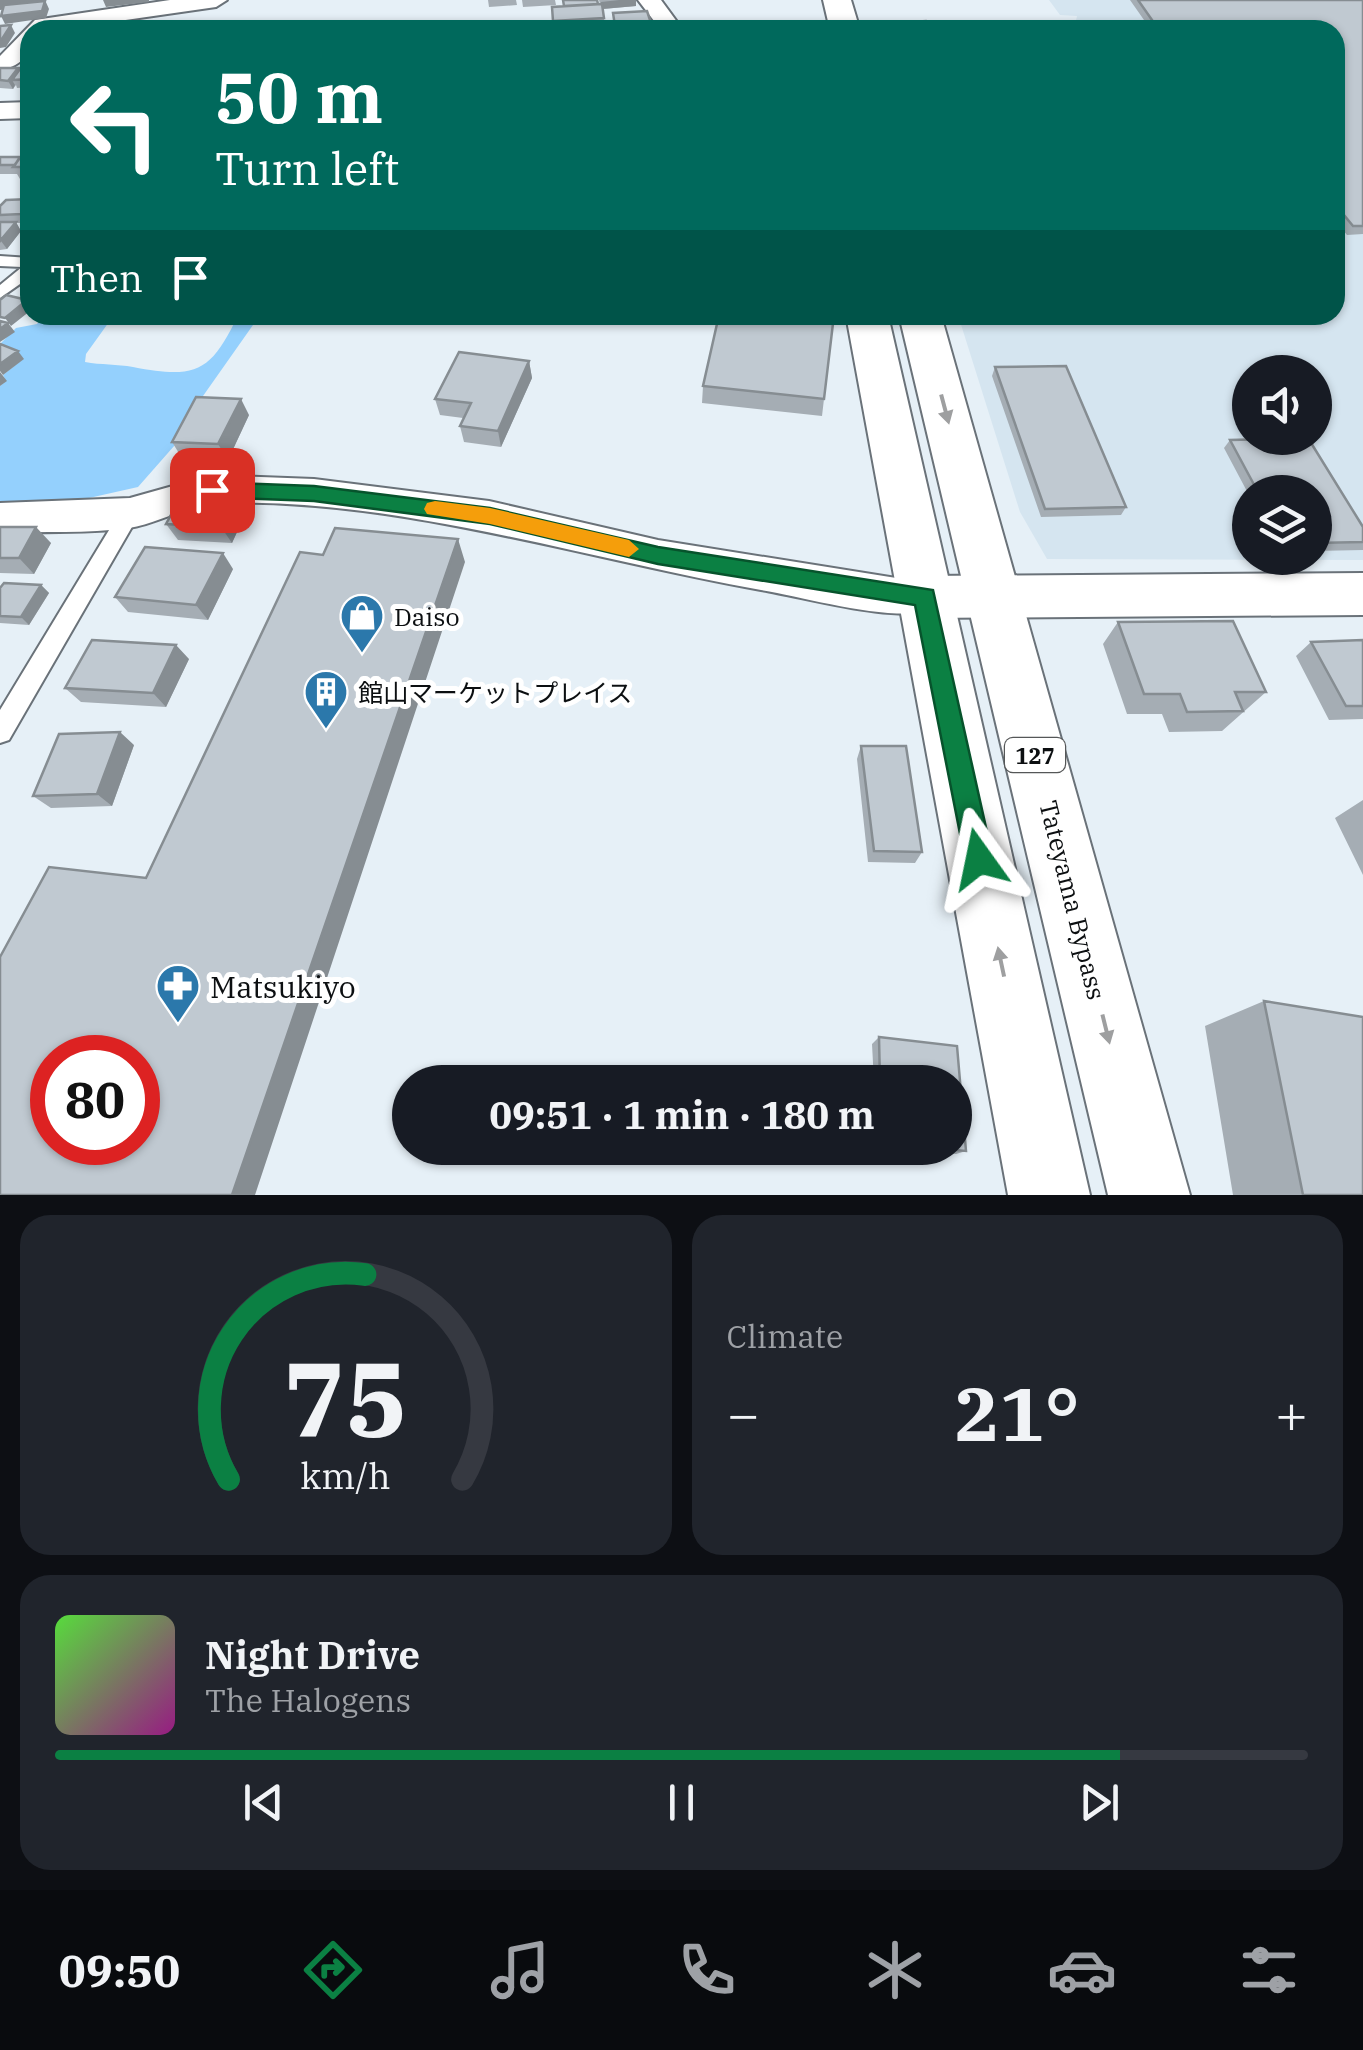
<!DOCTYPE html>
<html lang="en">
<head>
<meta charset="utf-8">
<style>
	:root { --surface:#171b24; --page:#20242c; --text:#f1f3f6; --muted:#9ea1a6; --line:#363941; --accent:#0b8043 }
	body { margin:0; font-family:"IBM Plex Serif","Noto Sans JP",serif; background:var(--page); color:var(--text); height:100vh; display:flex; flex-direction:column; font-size:38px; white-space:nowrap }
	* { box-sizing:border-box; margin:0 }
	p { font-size:32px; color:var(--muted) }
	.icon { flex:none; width:55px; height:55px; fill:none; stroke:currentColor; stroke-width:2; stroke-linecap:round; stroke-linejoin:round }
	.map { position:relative; height:1195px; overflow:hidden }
	.side { display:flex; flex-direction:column; gap:20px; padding:20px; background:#0d0f14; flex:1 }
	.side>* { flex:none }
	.hud { position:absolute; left:20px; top:20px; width:1325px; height:305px; border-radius:30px; box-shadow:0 2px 8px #0004; background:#00695c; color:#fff; overflow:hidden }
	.buttons { position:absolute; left:1232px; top:355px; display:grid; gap:20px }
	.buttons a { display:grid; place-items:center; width:100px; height:100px; border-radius:50%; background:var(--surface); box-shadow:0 2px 8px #0004; font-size:50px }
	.speed { position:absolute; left:30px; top:1035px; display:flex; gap:20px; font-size:50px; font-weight:700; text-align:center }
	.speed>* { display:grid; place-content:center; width:130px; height:130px; border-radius:50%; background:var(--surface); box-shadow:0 2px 8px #0004; line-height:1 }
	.speed .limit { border:15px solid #d22; background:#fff; color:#111 }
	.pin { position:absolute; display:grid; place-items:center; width:85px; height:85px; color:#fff; margin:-42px; border-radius:20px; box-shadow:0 5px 15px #0006 }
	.me { position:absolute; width:110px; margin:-55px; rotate:348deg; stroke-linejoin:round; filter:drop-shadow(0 0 8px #0008) }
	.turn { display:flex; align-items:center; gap:35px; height:210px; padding:0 30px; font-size:45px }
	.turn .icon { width:130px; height:130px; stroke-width:2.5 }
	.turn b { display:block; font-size:70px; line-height:85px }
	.then { display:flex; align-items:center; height:95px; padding:0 30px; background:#0003; gap:20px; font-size:38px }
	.big { font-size:75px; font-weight:800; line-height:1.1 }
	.side .widget { flex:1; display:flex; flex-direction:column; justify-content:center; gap:15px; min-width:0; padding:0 35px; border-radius:30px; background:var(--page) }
	.side .dial { align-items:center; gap:0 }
	.dial svg { height:260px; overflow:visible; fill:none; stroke:var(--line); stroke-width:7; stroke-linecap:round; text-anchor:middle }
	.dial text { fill:var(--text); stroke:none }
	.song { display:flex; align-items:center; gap:30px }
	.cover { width:120px; height:120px; border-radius:15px; background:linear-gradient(135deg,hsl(110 70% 55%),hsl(310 70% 35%)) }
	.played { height:10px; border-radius:5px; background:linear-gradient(90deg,var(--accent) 85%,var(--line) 85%) }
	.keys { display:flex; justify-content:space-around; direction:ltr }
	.heat { display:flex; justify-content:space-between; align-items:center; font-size:55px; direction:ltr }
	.side .tiles { flex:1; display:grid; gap:20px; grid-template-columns:1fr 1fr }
	.widget:last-child { grid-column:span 2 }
	.trip { position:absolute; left:392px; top:1065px; width:580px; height:100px; border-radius:50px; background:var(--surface); box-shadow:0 2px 8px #0004; font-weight:800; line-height:100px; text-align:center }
	.tabs { display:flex; height:160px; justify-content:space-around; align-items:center; background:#090b0e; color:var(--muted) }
	.tabs .icon { width:70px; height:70px }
	.tabs .current { color:var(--accent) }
	.tabs b { font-size:45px; color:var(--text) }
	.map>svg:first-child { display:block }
	.built { fill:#d5e5f0; fill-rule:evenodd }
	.green { fill:#94d0fd }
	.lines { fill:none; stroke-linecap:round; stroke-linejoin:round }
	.service-casing { stroke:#6a7279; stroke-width:4 }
	.minor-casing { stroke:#6a7279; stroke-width:4 }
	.tertiary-casing { stroke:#6a7279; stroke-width:4 }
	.trunk-casing { stroke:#6a7279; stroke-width:4 }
	.service { fill:#fff; fill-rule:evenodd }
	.minor { fill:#fff; fill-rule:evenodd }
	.tertiary { fill:#fff; fill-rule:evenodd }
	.trunk { fill:#fff; fill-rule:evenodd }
	.wall { fill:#a5adb4 }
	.shaded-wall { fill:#868d92 }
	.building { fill:#c0c9d1; stroke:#868d92; stroke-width:2.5; fill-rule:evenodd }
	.oneway { fill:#9e9fa0 }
	.route { fill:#0b8043; stroke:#07532c; stroke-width:2.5 }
	.slow { fill:#f59e0b }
	.labels { text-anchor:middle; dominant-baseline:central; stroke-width:10; stroke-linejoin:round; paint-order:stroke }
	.shield { fill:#fff; stroke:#555758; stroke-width:2.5 }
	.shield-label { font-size:22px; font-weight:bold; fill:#0c0f11 }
	.poi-label { font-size:25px; fill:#0c0f11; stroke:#fff; text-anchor:start }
	.street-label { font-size:25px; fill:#0c0f11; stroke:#fff }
	.near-poi-label { font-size:30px; fill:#0c0f11; stroke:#fff; text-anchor:start }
</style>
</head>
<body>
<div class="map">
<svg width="1363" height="1195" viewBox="0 0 1363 1195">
	<rect width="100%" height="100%" fill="#e6f0f7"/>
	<path class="built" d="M1049 0H1363V560L1047 559 1020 512 958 315H1335V30H1074L1077 16 1060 15ZM1250 372H1315V438H1250ZM1250 492H1315V558H1250Z"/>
	<path class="green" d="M44 315H114L86 354 85 362C101 365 117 364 133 367 195 379 211 373 238 315H260L203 396 182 437 138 487 80 500 0 506V386L6 381 3 375 23 359 0 344 16 328 37 324Z"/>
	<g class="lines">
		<defs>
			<path id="service" d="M0 256 30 258V277L0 298V285L22 267 0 266Z
				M130 505 140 513 9 740 0 743V710L123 507Z"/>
			<path id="minor" d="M170 0H227L216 7 56 30H30C30 54 25 65 0 70V56L35 20Z
				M638 0H661L683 30H661Z
				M30 102V118L0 119V103Z
				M212 475 314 479 489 501 658 540 940 585 946 597 940 609C895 624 809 598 761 590 585 559 396 497 216 503 186 505 158 524 129 528 87 534 42 531 0 533V503L130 498Z"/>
			<path id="tertiary" d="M1363 573V615L925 618 906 612 899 597 906 582 925 576Z"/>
			<path id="trunk" d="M823 0H851L860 30H830Z
				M846 315H888L1090 1195H1008Z
				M899 315H941L1190 1195H1108Z"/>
		</defs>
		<use href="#service" class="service-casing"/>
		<use href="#minor" class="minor-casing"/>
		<use href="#tertiary" class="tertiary-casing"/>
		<use href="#trunk" class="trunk-casing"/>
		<use href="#service" class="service"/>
		<use href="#minor" class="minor"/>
		<use href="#tertiary" class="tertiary"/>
		<use href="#trunk" class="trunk"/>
	</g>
	<path class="wall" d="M488 0H516L517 5 489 7Z
		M522 0H555L556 5 523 7Z
		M599 0H636V6L603 9 605 30H554L552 7 600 4Z
		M1130 0H1363V234L1347 235 1335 220V30H1151Z
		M613 13 651 23V30H615Z
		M0 68 30 69V87L17 88 16 85 13 89 0 88Z
		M30 149V184H23L17 174H0V157H20Z
		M30 199V219L27 223H16L21 231 7 249 0 250V206Z
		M529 361 532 378 501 447 464 442 460 426 463 418 440 415 435 399Z
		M995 367 1126 507 1121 515 1041 517 992 376Z
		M703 386 824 399 822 416 702 403Z
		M249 415 228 460 182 458 172 442Z
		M1308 438 1363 527V550L1315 551V492H1250V497L1224 448 1230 440Z
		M239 492 248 508 232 543 178 540 166 524Z
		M0 527 51 543 34 574 0 573Z
		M233 569 208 620 128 612 115 597Z
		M41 585 49 593 29 625 0 623V588Z
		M1118 622 1266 692 1222 731 1169 732 1162 714H1127L1103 644Z
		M1363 640V719L1329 720 1296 656 1311 642Z
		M189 659 166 707 81 702 65 688Z
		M134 745 112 806 51 808 33 796Z
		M861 746 922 852 915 863 868 862 857 759Z
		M1363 800V875L1335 818Z
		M1264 1001 1363 1195H1233L1205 1026Z
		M879 1037 957 1046 966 1151 956 1154 888 1148H955V1082H874L872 1044Z"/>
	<path class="shaded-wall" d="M0 0H45L49 9 46 18 5 24 1 16 44 5 0 10Z
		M103 0H149V2L106 7Z
		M619 0H636V6L602 9 601 2Z
		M11 25 15 33 6 47 0 48V39Z
		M18 68 23 76 12 80 15 85 13 89 8 81Z
		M30 204V219L27 223 21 214Z
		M16 222 21 231 7 249 1 241Z
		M27 300 30 304V311L11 326 5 318Z
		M8 323 15 332 0 342V329Z
		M18 351 24 359 3 375 0 371V364Z
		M529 361 532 378 501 447 498 431Z
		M0 372 7 381 0 386Z
		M241 399 249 415 228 460 218 444Z
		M239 492 248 508 232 543 221 527Z
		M36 527 51 543 34 574 19 558Z
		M458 539 465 562 255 1195H232Z
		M223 553 233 569 208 620 196 605Z
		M41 585 49 593 29 625 21 617Z
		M176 645 189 659 166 707 153 693Z
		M120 732 134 745 112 806 97 794Z"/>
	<path class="building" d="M563 0H597L598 4 564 6Z
		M1138 0H1363V226H1353L1335 204V30H1159Z
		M45 1 42 11 1 16 4 5Z
		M602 4 604 18 553 21 552 7Z
		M647 11 651 23 615 26 613 13Z
		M926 21 932 30H900L894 23Z
		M11 25 2 39H0V26Z
		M0 68H18L8 81 0 80Z
		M20 69H30V79L12 80Z
		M30 149V167H13L26 150Z
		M0 157H20L15 165H0Z
		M30 199V204L21 214 0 215V206L6 200Z
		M0 222H16L0 241Z
		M6 295 27 300 5 318 0 317V300Z
		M719 315H834L824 399 703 386Z
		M0 321 8 323 0 329Z
		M0 344 18 351 0 364Z
		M459 352 529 361 498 431 460 426 471 403 435 399Z
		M1066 366 1126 507 1045 509 995 367Z
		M196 397 241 399 218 444 172 442Z
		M1308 438 1363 527V542L1315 543V492H1258L1230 440Z
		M185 489 239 492 221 527 166 524Z
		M0 527H36L19 558H0Z
		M335 528 458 539 232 1195H0V957L49 867 146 878 300 552 323 555ZM52 1058H138V1142H52Z
		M145 547 223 553 196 605 115 597Z
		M4 583 41 585 21 617 0 616V588Z
		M1233 621 1266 692H1235L1243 711 1187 712 1180 694H1144L1118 622Z
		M92 640 176 645 153 693 65 688Z
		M1363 640V706H1346L1311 642Z
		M120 732 97 794 33 796 59 734Z
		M861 746H906L922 852 874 851Z
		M1264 1001 1363 1017V1195H1303Z
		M879 1037 957 1046 966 1151 931 1148H955V1082H880Z"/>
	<defs><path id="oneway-solid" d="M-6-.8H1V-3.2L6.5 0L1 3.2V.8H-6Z" transform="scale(2.5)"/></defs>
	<g class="oneway">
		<use href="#oneway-solid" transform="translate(945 409) rotate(75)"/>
		<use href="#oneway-solid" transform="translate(1001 962) rotate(-102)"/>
		<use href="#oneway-solid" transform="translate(1106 1029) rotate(76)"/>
	</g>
	<path class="route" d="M212 482 314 486 490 508 658 547 933 590 993 859 989 869 979 873 970 869 965 859 915 605 658 564 490 524 314 501 212 497 202 490Z"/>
	<path class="slow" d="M435 501 490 508 629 540 639 549 629 557 490 524 427 514 424 509 427 503Z"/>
	<defs>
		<symbol id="shop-pin" viewBox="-11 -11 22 30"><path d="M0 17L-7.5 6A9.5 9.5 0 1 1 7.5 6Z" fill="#2b78ab" stroke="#fff"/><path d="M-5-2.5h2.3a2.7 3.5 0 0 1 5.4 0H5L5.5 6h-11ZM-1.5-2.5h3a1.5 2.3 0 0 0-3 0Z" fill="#fff"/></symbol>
		<symbol id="building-pin" viewBox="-11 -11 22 30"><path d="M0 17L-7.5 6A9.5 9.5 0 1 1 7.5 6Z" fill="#2b78ab" stroke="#fff"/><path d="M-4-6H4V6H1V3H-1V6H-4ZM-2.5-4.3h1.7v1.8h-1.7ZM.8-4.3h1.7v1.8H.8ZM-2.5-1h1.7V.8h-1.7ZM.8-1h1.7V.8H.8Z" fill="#fff"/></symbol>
		<symbol id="pharmacy-pin" viewBox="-11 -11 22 30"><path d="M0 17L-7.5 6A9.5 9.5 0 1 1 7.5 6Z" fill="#2b78ab" stroke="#fff"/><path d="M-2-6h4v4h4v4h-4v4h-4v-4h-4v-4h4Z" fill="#fff"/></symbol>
	</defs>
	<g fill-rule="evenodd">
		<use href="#shop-pin" x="337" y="591" width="50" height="68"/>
		<use href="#building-pin" x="301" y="667" width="50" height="68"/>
		<use href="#pharmacy-pin" x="153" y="961" width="50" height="68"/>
	</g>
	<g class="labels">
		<rect class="shield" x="1005" y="738" width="60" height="34" rx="8"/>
		<g class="shield-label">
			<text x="1035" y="755">127</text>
		</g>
		<g class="poi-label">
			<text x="394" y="616">Daiso</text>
			<text x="358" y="692">館山マーケットプレイス</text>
		</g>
		<g class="street-label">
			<text transform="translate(1073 900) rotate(76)">Tateyama Bypass</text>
		</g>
		<g class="near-poi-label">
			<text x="210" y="986">Matsukiyo</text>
		</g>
	</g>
</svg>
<div class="buttons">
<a><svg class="icon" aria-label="sound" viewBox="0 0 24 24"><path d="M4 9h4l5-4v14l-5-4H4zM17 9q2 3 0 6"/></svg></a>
<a><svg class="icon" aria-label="layers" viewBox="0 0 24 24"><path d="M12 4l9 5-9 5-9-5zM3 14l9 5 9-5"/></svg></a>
</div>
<div class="speed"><div class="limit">80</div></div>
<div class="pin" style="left:212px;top:490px;background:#d93025"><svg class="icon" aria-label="arrive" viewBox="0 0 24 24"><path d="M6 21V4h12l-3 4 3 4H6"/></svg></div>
<svg class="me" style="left:979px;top:859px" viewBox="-20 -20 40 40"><path d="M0-17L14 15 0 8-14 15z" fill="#0b8043" stroke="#fff" stroke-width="4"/></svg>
<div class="trip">09:51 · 1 min · 180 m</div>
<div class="hud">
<div class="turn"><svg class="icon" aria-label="left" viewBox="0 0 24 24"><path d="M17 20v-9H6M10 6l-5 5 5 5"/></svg><div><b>50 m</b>Turn left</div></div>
<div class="then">Then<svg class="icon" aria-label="arrive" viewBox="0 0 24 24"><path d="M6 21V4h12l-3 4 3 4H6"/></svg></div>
</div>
</div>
<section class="side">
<div class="tiles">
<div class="widget dial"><svg viewBox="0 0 100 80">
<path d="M14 69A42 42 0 1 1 86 69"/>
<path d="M14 69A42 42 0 0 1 56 6" stroke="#0b8043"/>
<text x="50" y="56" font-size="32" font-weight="700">75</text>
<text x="50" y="72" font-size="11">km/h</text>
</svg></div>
<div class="widget"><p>Climate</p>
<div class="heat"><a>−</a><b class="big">21°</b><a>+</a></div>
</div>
<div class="widget">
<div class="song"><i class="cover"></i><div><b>Night Drive</b><p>The Halogens</p></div></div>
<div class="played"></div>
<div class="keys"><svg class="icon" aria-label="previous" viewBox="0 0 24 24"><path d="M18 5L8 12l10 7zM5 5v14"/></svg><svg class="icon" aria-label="pause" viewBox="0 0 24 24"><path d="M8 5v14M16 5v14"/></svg><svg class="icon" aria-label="next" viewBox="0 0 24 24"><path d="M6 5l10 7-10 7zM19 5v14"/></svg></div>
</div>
</div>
</section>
<nav class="tabs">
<b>09:50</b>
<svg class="icon current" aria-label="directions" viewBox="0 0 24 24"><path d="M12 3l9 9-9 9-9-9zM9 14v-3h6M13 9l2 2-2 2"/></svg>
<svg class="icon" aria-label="music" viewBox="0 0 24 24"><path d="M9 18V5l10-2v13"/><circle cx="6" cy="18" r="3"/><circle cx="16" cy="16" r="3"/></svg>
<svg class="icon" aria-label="phone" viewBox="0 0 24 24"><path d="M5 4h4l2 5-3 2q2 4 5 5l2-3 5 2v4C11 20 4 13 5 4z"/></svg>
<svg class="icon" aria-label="climate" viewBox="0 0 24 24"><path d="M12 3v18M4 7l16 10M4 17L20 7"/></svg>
<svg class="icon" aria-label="car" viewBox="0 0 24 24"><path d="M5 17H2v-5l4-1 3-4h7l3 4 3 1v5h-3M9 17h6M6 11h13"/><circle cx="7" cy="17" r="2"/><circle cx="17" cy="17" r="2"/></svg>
<svg class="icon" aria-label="filters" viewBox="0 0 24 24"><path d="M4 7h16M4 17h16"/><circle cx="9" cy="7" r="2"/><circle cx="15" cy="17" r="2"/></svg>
</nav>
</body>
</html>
